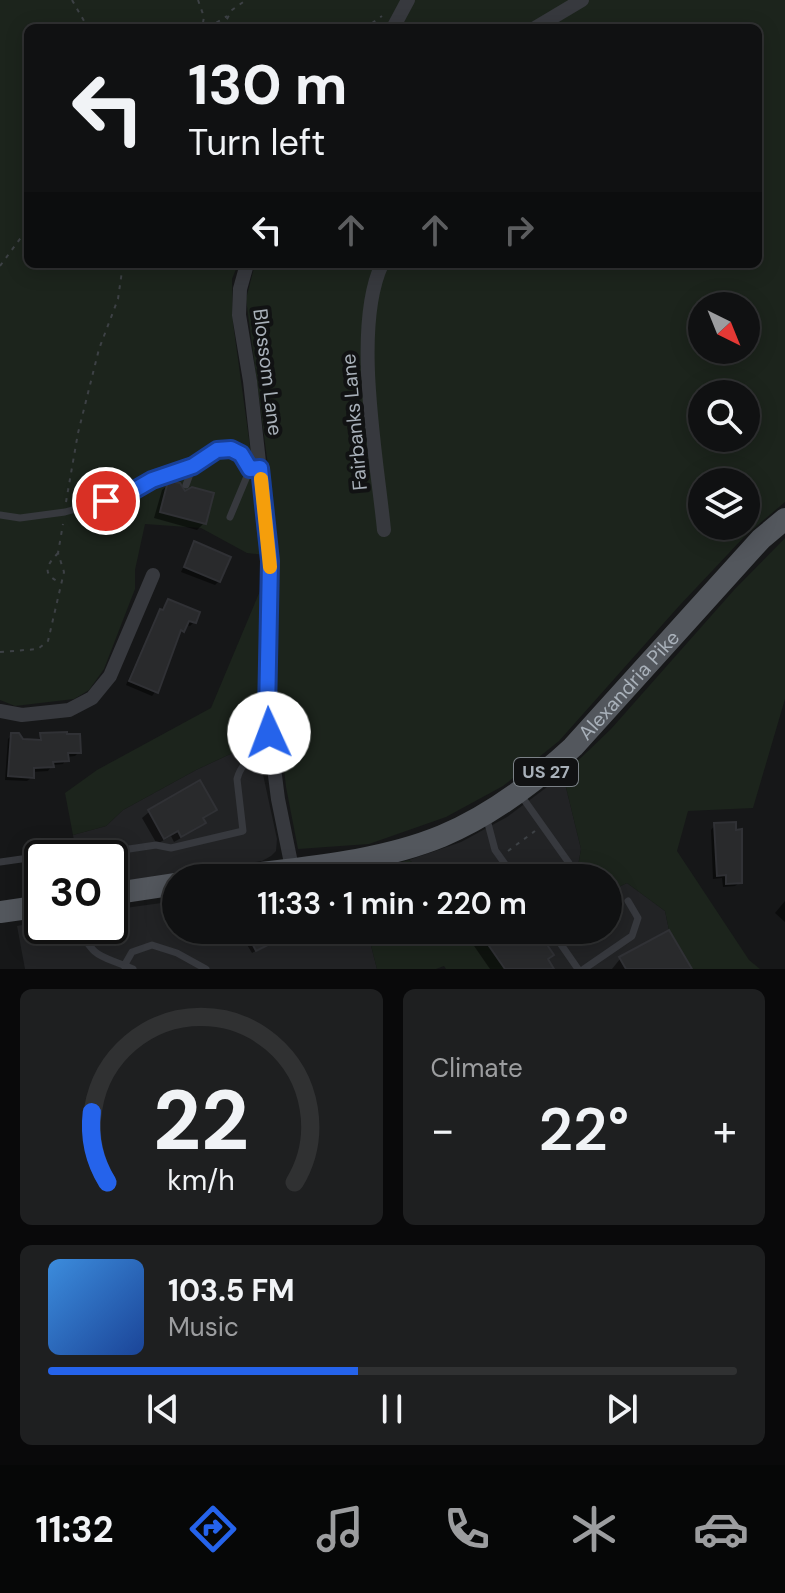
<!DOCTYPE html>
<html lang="en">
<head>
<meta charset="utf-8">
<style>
	:root { --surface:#101112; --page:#1e1f20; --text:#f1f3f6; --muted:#9c9d9f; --line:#303132; --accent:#2563eb }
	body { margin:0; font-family:"DM Sans",sans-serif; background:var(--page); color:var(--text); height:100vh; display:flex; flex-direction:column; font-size:30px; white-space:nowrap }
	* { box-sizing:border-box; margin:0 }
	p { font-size:26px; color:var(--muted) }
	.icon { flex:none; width:44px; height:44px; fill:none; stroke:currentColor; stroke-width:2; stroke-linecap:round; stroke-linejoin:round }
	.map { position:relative; height:969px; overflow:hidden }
	.side { display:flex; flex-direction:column; gap:20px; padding:20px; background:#09090a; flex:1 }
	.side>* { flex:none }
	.guide { position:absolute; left:24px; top:24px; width:738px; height:244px; border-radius:12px; box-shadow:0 4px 20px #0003,0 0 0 2px var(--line); background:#101112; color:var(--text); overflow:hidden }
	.needle { width:52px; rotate:137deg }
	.buttons { position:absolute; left:688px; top:292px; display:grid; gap:16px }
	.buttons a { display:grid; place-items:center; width:72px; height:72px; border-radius:50%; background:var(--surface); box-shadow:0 4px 20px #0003,0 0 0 2px var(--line); font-size:40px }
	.speed { position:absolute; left:24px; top:840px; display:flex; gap:16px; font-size:40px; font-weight:700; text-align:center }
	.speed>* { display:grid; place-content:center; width:104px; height:104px; border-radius:50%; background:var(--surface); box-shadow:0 4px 20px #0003,0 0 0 2px var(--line); line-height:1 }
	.speed .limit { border:4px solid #111; border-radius:12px; background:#fff; color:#111 }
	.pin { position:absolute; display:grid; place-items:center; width:68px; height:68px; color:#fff; margin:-34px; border:4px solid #fff; border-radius:50%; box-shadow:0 2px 8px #0007 }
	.me { position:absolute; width:88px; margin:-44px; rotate:358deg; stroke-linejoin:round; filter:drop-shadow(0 0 6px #0008) }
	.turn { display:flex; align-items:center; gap:28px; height:168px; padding:0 32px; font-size:36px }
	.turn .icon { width:104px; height:104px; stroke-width:2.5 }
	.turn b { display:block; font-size:56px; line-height:68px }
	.lanes { display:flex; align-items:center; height:76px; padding:0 32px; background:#0003; justify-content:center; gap:40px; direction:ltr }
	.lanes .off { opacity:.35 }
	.big { font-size:60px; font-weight:600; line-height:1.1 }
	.side .card { flex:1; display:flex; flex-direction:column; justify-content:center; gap:12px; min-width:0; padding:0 28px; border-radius:12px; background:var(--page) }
	.side .dial { align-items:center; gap:0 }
	.dial svg { height:208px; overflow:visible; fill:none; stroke:var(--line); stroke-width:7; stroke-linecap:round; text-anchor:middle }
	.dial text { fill:var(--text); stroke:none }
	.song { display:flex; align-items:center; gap:24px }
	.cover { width:96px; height:96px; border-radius:12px; background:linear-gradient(135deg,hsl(210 70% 55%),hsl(220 70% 35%)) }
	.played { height:8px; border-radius:4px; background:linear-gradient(90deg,var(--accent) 45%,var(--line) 45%) }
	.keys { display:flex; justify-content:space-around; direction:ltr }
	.heat { display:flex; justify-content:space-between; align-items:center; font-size:44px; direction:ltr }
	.side .tiles { flex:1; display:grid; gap:20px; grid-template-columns:1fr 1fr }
	.card:last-child { grid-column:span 2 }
	.trip { position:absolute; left:162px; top:864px; width:460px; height:80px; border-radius:40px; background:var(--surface); box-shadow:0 4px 20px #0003,0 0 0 2px var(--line); font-weight:600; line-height:80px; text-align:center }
	.dock { display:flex; height:128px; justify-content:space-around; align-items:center; background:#060707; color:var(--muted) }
	.dock .icon { width:56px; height:56px }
	.dock .current { color:var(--accent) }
	.dock b { font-size:36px; color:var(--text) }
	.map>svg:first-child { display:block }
	.built { fill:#222325 }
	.green { fill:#1c241c; fill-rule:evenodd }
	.shadow { fill:#0007 }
	.building { fill:#292a2c; stroke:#303135; stroke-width:2 }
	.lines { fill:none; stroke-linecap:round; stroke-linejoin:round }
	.path { stroke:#3d4145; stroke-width:2; stroke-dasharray:4 6; stroke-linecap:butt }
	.lane { stroke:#37393e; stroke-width:7 }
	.street { stroke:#37393e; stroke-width:14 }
	.primary { stroke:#53575d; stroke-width:22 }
	.route-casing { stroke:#184099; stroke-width:20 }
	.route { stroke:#2563eb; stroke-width:14 }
	.slow { stroke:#f59e0b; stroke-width:14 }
	.labels { text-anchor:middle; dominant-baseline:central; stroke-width:8; stroke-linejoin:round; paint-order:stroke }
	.shield { fill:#111213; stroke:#7b8187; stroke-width:2 }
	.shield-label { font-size:18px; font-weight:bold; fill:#a8b0b9 }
	.street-label { font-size:20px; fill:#a8b0b9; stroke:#111213 }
</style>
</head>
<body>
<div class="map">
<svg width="785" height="969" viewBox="0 0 785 969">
	<rect width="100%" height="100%" fill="#161718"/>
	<path class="built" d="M256 742 277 839 276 851 271 856 262 861 110 884V858H77L73 835 106 826 123 810 196 770Z
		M563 775 581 849 576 878H434L409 860 461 842 507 817Z
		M627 883 665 911 669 930 692 969H505L478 930H608V892Z
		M176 901V930H367L377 969H25L17 926 42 921V926H110V910Z"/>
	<path class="green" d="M0 0H785V502L745 536 679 606 559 741 503 786 446 817 369 844 298 849 286 787 276 694 277 534 246 299 255 264H758V28H28V264H238L232 279 233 323 265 555 247 553 201 528 145 524 135 570V589L104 669 89 690 74 699 15 706 0 700ZM702 306H746V350H702ZM702 394H746V438H702ZM702 482H746V526H702Z
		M785 538V699L753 808 688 811 677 851 749 960 760 969H692L669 930 665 911 627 883 608 892V878H576L581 849 563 775 611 729 734 590Z
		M265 579 256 742 196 770 123 810 106 826 73 835 65 793 97 770 211 708Z
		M409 860 434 878H371L372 869Z
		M367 930H478L505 969H446L444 966 436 969H377Z"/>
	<path class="shadow" d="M169 484 204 523 197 530 154 518 162 490Z
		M195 543 219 581 215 585 181 572Z
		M168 601 194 622 190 626 185 624 179 635 156 691 152 696 126 685 156 616Z
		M12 735 22 741 37 742 41 735 79 752 75 756 67 757 63 764 52 765 48 771 32 772V777L27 781 5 780 8 739Z
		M215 810 202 819 204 822 197 829 174 842 171 836 157 844 142 818 149 812Z
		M715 825 740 882 735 886 723 887 722 878 713 879 711 830Z
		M488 863 498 878H468Z
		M785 901V922L775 913Z
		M254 930H285L287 934 252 953 243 938Z
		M463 930H534L552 969H490Z
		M620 959 689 969H612Z"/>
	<path class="building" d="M168 481 180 483 185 491 192 487 214 493 206 524 160 512Z
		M194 541 231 557 220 582 184 567Z
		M168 599 200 612 196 623 189 621 184 632 181 630 158 693 129 681 160 609 163 610Z
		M67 732V734H80L81 753H68L69 761 53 762 54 767 34 768V778L8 776 11 733H19L23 739 41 740 40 733Z
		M200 780 217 810 203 818 206 823 181 837 178 831 164 839 148 810Z
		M736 822V830L742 829V883L726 884V875L717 876 714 823Z
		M245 930H298L256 951Z
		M478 930H537L554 955 548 959 554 969H505Z
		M669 930 692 969H626L619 957Z"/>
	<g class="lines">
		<path class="path" d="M72 0 88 28
			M198 0 204 17 202 28
			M372 23 382 16
			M208 28 227 16
			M222 28 232 10 246 0
			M0 266 28 228
			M66 502 78 433 99 349 118 299 123 264
			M58 553C47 565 41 573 59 582
			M0 652 38 649 48 641 64 572 58 553 63 524
			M508 851 535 831"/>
		<path class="lane" d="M186 485 193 466 217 450 231 449 241 454 250 469 260 468
			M0 515 20 518 65 512 126 495 152 480 193 466
			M230 517 250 469
			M520 794 569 863
			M486 816 495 850 515 878
			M109 852 156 845 171 848 243 831 237 779C242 760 254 757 271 753
			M0 862 64 853
			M76 926C99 962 96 953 133 969
			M551 930 578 969
			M321 934 322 930
			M124 966 132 952 152 945 177 953 206 969
			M584 969 632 936 638 918 628 901"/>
		<path class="street" d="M393 28 408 0
			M535 28 582 0
			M247 264 240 289 239 315 250 381 270 561 267 713 278 799 292 868
			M382 264C352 328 377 458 384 530
			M0 711 22 715 69 710 92 698 110 676 153 575"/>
		<g class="primary">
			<path id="s1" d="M221 878C294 868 374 864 442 836 492 815 534 783 573 747L761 539 785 519"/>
			<path d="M110 894 176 884"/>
			<path d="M0 912 42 906"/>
		</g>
	</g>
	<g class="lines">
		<defs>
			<path id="route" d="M106 501 126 495 152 480 193 466 217 450 231 449 241 454 250 469 260 468 270 561 267 713 269 733"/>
		</defs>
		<use href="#route" class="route-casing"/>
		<use href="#route" class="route"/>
		<path class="slow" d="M261 479 270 567"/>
	</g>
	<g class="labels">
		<rect class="shield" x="514" y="758" width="64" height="28" rx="6"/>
		<g class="shield-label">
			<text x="546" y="772">US 27</text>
		</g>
		<g class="street-label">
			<text transform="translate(268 372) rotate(83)">Blossom Lane</text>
			<text transform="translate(354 422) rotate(-95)">Fairbanks Lane</text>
			<text stroke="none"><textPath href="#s1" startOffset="468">Alexandria Pike</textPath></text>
		</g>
	</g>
</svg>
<div class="buttons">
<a><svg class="needle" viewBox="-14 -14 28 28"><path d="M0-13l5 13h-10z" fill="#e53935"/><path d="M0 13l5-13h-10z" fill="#9c9d9f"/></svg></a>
<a><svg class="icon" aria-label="search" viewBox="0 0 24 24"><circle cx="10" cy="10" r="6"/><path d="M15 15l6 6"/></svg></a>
<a><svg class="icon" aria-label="layers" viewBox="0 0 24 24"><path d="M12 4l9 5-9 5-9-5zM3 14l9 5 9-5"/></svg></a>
</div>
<div class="speed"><div class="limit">30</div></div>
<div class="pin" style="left:106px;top:501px;background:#d93025"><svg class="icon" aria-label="arrive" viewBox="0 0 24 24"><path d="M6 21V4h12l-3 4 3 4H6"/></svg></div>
<svg class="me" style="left:269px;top:733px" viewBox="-20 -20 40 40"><circle r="19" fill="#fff"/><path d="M0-13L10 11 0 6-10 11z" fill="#2563eb"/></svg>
<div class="trip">11:33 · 1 min · 220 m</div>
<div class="guide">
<div class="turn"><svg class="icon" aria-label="left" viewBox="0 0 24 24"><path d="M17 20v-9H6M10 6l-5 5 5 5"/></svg><div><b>130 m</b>Turn left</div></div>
<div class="lanes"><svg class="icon" aria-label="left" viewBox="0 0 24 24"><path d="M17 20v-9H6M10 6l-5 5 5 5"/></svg><svg class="icon off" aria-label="ahead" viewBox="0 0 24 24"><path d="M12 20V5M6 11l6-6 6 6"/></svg><svg class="icon off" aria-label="ahead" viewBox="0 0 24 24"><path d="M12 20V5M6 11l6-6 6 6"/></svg><svg class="icon off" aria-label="right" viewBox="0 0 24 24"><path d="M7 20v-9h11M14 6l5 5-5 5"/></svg></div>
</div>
</div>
<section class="side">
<div class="tiles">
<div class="card dial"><svg viewBox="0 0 100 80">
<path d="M14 69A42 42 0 1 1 86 69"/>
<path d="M14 69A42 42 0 0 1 8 42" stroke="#2563eb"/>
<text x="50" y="56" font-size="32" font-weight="700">22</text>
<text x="50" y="72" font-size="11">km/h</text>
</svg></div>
<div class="card"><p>Climate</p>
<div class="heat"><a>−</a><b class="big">22°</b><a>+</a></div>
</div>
<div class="card">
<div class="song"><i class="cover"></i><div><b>103.5 FM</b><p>Music</p></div></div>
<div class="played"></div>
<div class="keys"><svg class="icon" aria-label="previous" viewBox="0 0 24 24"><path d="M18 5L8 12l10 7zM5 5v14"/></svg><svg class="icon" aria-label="pause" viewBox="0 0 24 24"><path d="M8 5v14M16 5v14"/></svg><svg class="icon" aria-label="next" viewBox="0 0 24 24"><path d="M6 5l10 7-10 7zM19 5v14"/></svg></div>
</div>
</div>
</section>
<nav class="dock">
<b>11:32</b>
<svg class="icon current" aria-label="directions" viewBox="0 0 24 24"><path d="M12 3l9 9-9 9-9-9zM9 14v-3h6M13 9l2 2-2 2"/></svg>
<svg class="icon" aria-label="music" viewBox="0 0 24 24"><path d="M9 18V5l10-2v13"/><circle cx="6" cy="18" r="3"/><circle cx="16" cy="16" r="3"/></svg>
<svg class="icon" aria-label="phone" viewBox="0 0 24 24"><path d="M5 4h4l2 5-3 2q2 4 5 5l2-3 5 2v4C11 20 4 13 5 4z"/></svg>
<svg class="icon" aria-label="climate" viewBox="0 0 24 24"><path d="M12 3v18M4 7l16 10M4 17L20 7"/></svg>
<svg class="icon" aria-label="car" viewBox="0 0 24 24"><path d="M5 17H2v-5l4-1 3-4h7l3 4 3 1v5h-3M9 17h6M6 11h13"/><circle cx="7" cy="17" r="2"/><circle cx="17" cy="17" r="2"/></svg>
</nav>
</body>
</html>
